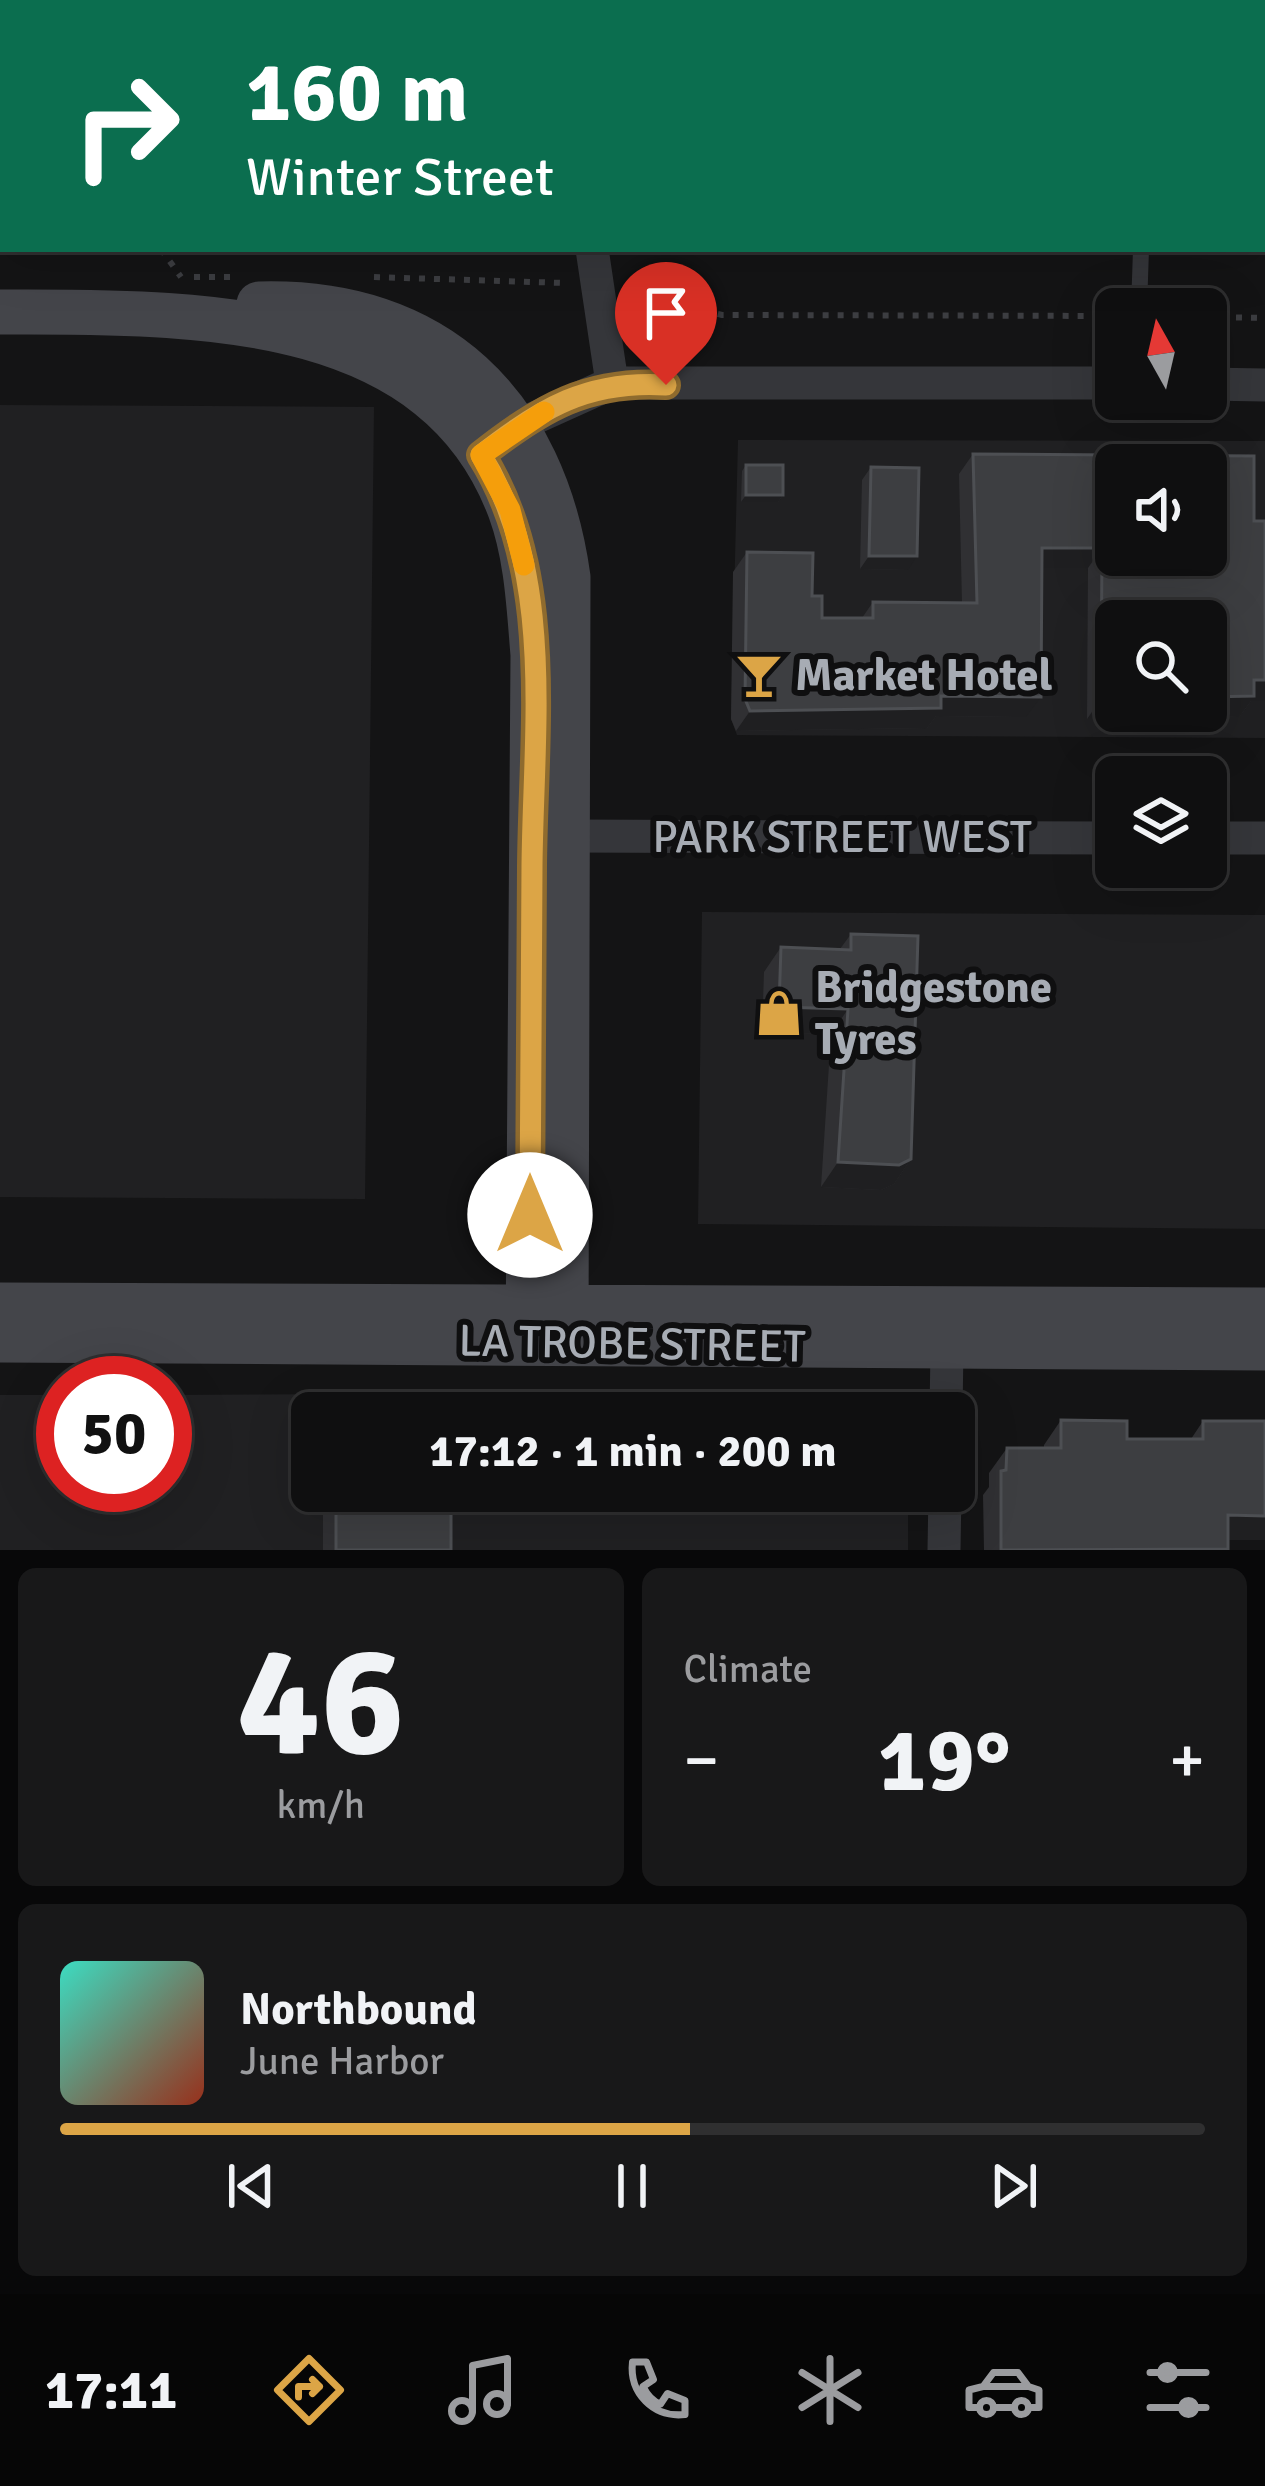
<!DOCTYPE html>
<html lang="en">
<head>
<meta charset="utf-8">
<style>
	:root { --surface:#0f0f10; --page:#181819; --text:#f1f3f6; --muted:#9b9c9f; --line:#2f2f30; --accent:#dca546 }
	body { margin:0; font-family:Signika,sans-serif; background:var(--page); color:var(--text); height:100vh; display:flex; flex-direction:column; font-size:45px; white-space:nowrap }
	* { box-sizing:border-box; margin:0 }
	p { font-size:39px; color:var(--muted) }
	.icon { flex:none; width:66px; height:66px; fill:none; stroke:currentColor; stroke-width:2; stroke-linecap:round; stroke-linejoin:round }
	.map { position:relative; height:1550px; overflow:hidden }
	.side { display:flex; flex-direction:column; gap:18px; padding:18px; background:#080809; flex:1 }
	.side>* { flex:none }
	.banner { position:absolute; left:0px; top:0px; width:1266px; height:252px; box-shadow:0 12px 48px #0002,0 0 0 3px var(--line); background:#0b6e4f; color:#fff; overflow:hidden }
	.needle { width:78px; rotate:352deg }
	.fabs { position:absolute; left:1095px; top:288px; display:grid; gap:24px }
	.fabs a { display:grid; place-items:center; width:132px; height:132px; border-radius:18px; background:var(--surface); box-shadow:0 12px 48px #0002,0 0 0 3px var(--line); font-size:60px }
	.speed { position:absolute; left:36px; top:1356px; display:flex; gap:24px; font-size:60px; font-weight:700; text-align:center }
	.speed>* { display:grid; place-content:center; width:156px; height:156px; border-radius:50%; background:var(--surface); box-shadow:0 12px 48px #0002,0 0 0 3px var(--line); line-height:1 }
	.speed .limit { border:18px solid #d22; background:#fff; color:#111 }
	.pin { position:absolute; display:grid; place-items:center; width:102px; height:102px; color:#fff; margin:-123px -51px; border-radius:50% 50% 50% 0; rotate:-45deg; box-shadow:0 0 12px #0007 }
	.pin .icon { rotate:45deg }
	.me { position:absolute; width:132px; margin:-66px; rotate:0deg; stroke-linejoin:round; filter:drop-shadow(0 0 9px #0008) }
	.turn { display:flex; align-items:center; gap:42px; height:252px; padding:0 48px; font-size:54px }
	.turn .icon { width:156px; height:156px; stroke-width:2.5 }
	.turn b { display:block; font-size:84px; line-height:102px }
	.big { font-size:90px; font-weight:800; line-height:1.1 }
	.side .tile { flex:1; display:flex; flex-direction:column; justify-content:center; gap:18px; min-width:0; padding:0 42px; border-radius:18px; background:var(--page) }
	.side .dial { align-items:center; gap:0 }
	.dial b { font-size:156px; line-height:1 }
	.song { display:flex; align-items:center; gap:36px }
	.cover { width:144px; height:144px; border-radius:18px; background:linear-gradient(135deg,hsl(170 70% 55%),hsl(10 70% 35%)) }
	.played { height:12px; border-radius:6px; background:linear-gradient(90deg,var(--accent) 55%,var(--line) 55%) }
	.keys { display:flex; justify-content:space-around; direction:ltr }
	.heat { display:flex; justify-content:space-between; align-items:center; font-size:66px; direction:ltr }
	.side .tiles { flex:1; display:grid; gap:18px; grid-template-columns:1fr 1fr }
	.tile:last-child { grid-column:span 2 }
	.trip { position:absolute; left:291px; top:1392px; width:684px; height:120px; border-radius:18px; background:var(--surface); box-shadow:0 12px 48px #0002,0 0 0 3px var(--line); font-weight:800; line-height:120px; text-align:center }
	.dock { display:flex; height:192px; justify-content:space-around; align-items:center; background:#060606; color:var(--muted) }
	.dock .icon { width:84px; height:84px }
	.dock .on { color:var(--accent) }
	.dock b { font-size:54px; color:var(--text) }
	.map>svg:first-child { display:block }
	.built { fill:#202022; fill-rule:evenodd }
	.green { fill:#1b201b }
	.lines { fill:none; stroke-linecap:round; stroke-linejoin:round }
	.path { stroke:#3c3d41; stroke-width:6; stroke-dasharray:6 9; stroke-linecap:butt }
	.service { stroke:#35363a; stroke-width:16 }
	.minor { stroke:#35363a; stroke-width:33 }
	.secondary { stroke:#44454a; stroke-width:45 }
	.wall { fill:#303033 }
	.shaded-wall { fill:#1f1f21 }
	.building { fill:#3d3e41; stroke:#4d4f53; stroke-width:3; fill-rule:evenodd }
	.route-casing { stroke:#8f6b2e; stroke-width:30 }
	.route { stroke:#dca546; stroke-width:21 }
	.slow { stroke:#f59e0b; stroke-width:21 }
	.labels { text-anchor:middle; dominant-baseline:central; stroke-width:12; stroke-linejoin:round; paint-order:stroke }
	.poi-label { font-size:45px; font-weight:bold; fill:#a7acb4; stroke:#0f0f10; text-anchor:start }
	.street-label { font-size:45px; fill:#a7acb4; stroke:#0f0f10 }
</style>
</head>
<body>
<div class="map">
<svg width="1265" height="1550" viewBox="0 0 1265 1550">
	<rect width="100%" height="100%" fill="#141415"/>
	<path class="built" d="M0 405 374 407 365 1199 0 1197Z
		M738 440 1265 441V738L737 735 731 719ZM1116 465H1206V555H1116ZM1116 621H1206V711H1116Z
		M702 912 1265 915V1229L698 1224Z
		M908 1391V1413H312V1491H908V1550H0V1395H63V1485H165V1395Z"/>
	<path class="green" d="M0 0H1265V226L1263 3H3V209Z"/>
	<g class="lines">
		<path class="path" d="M0 240H3
			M161 249 181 277
			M194 277H235
			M374 277 565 283
			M631 290 722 315 1116 316
			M1206 317 1265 318"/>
		<path class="service" d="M1168 3 1169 0
			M1263 139H1265
			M1139 309 1141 249"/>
		<path class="minor" d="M615 3V0
			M592 249 612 383
			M1206 384 1265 385
			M519 425 612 383H1116
			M569 836 1116 838
			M1206 838H1265
			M946 1413 947 1348
			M944 1550 945 1491"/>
		<path class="secondary" d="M259 304C437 299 544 405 568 577L566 1343
			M0 312C182 313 433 303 510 510 527 556 529 607 533 655L528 1343
			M0 1305 1265 1310
			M0 1340 1265 1348"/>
	</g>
	<path class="wall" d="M973 454 1254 521H1265V701H1251L1240 716 1087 719 1088 568H1042L1026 717 936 716 927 728 736 731 731 719 733 572 747 552 812 596 822 618H862L873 602 962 603 959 474Z
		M746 465 783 495 778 502H741L742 471Z
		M871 467 908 570 860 569 862 480Z
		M851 934 911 1159 894 1184 881 1190 821 1187 831 1034 762 1032 764 972 781 947 840 949Z
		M1061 1420 1127 1439H1191L1203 1421 1228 1540V1550H984L983 1495 989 1487V1473L1007 1448H1044V1445Z
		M323 1491H451V1550H323Z"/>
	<path class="shaded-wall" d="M746 495H783L778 502H741Z
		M1042 548H1102L1088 568H1028Z
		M869 556H917L908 570 860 569Z
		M1254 680H1265V701H1251L1240 716 1087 719 1101 699 1116 698V711H1206V697Z
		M941 696 1041 697 1026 717 936 716 927 728 736 731 750 711Z
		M779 1007 848 1009 831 1034 762 1032Z
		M911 1159 894 1184 881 1190 821 1187 838 1162Z
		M1228 1515 1265 1516V1540H1211Z"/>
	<path class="building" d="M973 454 1254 456V521H1265V680H1254V696L1206 697V621H1116V698L1101 699 1102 548H1042L1041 697 941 696V708L750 711 745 699 747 552 813 553 812 596H822V618H873V602L977 603ZM1116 465H1206V555H1116Z
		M746 465H783V495H746Z
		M871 467 919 468 917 556H869Z
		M851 934 918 936 911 1159 899 1165 838 1162 848 1009 779 1007 781 947 851 950Z
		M1061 1420 1127 1421V1439H1203V1421H1265V1516L1228 1515V1549L1001 1550V1471L1006 1470 1007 1448H1061Z
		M336 1491H451V1550H336Z"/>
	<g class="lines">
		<defs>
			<path id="route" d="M530 1215C530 1099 531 983 532 867 533 733 556 573 481 455 541 408 588 380 666 385"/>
		</defs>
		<use href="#route" class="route-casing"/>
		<use href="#route" class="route"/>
		<path class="slow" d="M524 565 510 510 481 455 544 412"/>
	</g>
	<defs>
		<symbol id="bar-bare" viewBox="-9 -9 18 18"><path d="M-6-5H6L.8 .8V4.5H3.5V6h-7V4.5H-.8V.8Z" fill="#dca546" stroke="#0f0f10" stroke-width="2.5" paint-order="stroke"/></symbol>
		<symbol id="shop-bare" viewBox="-9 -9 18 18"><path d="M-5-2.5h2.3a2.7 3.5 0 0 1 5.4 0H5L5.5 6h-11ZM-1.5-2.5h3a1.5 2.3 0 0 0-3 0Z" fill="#dca546" stroke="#0f0f10" stroke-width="2.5" paint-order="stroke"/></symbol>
	</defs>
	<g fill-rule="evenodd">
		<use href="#bar-bare" x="726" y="642" width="66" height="66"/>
		<use href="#shop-bare" x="746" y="980" width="66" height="66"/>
	</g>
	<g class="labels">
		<g class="poi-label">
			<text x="795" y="675">Market Hotel</text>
			<text x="815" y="987">Bridgestone<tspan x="815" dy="52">Tyres</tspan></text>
		</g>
		<g class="street-label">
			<text x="842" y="837">PARK STREET WEST</text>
			<text transform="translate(632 1344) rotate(1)">LA TROBE STREET</text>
		</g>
	</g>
</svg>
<div class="fabs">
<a><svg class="needle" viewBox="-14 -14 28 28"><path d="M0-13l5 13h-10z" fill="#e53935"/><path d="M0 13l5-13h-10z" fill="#9b9c9f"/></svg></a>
<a><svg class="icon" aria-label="sound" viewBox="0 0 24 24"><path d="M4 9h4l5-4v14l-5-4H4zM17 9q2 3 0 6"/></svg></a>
<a><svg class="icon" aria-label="search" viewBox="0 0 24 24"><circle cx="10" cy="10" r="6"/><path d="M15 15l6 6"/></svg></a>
<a><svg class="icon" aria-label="layers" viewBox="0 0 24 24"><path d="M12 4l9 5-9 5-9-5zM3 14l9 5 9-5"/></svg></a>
</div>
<div class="speed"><div class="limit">50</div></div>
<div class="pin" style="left:666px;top:385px;background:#d93025"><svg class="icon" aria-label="arrive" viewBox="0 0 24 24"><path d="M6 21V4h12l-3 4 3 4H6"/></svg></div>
<svg class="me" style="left:530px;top:1215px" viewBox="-20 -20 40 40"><circle r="19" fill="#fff"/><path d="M0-13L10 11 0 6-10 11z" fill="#dca546"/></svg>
<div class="trip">17:12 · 1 min · 200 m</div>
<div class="banner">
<div class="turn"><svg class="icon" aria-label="right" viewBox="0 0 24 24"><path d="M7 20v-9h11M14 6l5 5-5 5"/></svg><div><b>160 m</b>Winter Street</div></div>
</div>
</div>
<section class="side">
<div class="tiles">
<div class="tile dial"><b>46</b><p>km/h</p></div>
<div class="tile"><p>Climate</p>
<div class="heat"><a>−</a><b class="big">19°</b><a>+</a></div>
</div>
<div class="tile">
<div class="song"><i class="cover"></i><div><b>Northbound</b><p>June Harbor</p></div></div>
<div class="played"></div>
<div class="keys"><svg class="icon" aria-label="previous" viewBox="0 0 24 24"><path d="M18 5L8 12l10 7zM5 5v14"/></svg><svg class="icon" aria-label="pause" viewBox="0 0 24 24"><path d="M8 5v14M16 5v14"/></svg><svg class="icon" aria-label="next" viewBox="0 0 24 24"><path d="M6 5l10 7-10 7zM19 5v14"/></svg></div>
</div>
</div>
</section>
<nav class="dock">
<b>17:11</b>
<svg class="icon on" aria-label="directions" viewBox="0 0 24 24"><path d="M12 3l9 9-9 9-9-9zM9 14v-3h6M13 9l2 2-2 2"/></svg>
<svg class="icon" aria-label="music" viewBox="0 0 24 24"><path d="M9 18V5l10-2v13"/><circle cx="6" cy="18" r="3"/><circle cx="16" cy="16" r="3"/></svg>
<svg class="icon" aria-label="phone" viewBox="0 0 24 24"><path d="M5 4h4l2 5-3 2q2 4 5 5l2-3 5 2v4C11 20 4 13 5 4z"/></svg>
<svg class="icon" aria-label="climate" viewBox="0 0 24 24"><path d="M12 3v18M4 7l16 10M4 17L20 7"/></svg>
<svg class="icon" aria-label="car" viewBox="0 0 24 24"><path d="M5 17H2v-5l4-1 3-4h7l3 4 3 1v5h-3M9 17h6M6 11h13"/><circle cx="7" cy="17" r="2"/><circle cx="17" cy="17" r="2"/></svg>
<svg class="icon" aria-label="filters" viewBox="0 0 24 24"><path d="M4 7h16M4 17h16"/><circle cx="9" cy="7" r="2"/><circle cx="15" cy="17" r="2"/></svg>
</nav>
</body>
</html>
